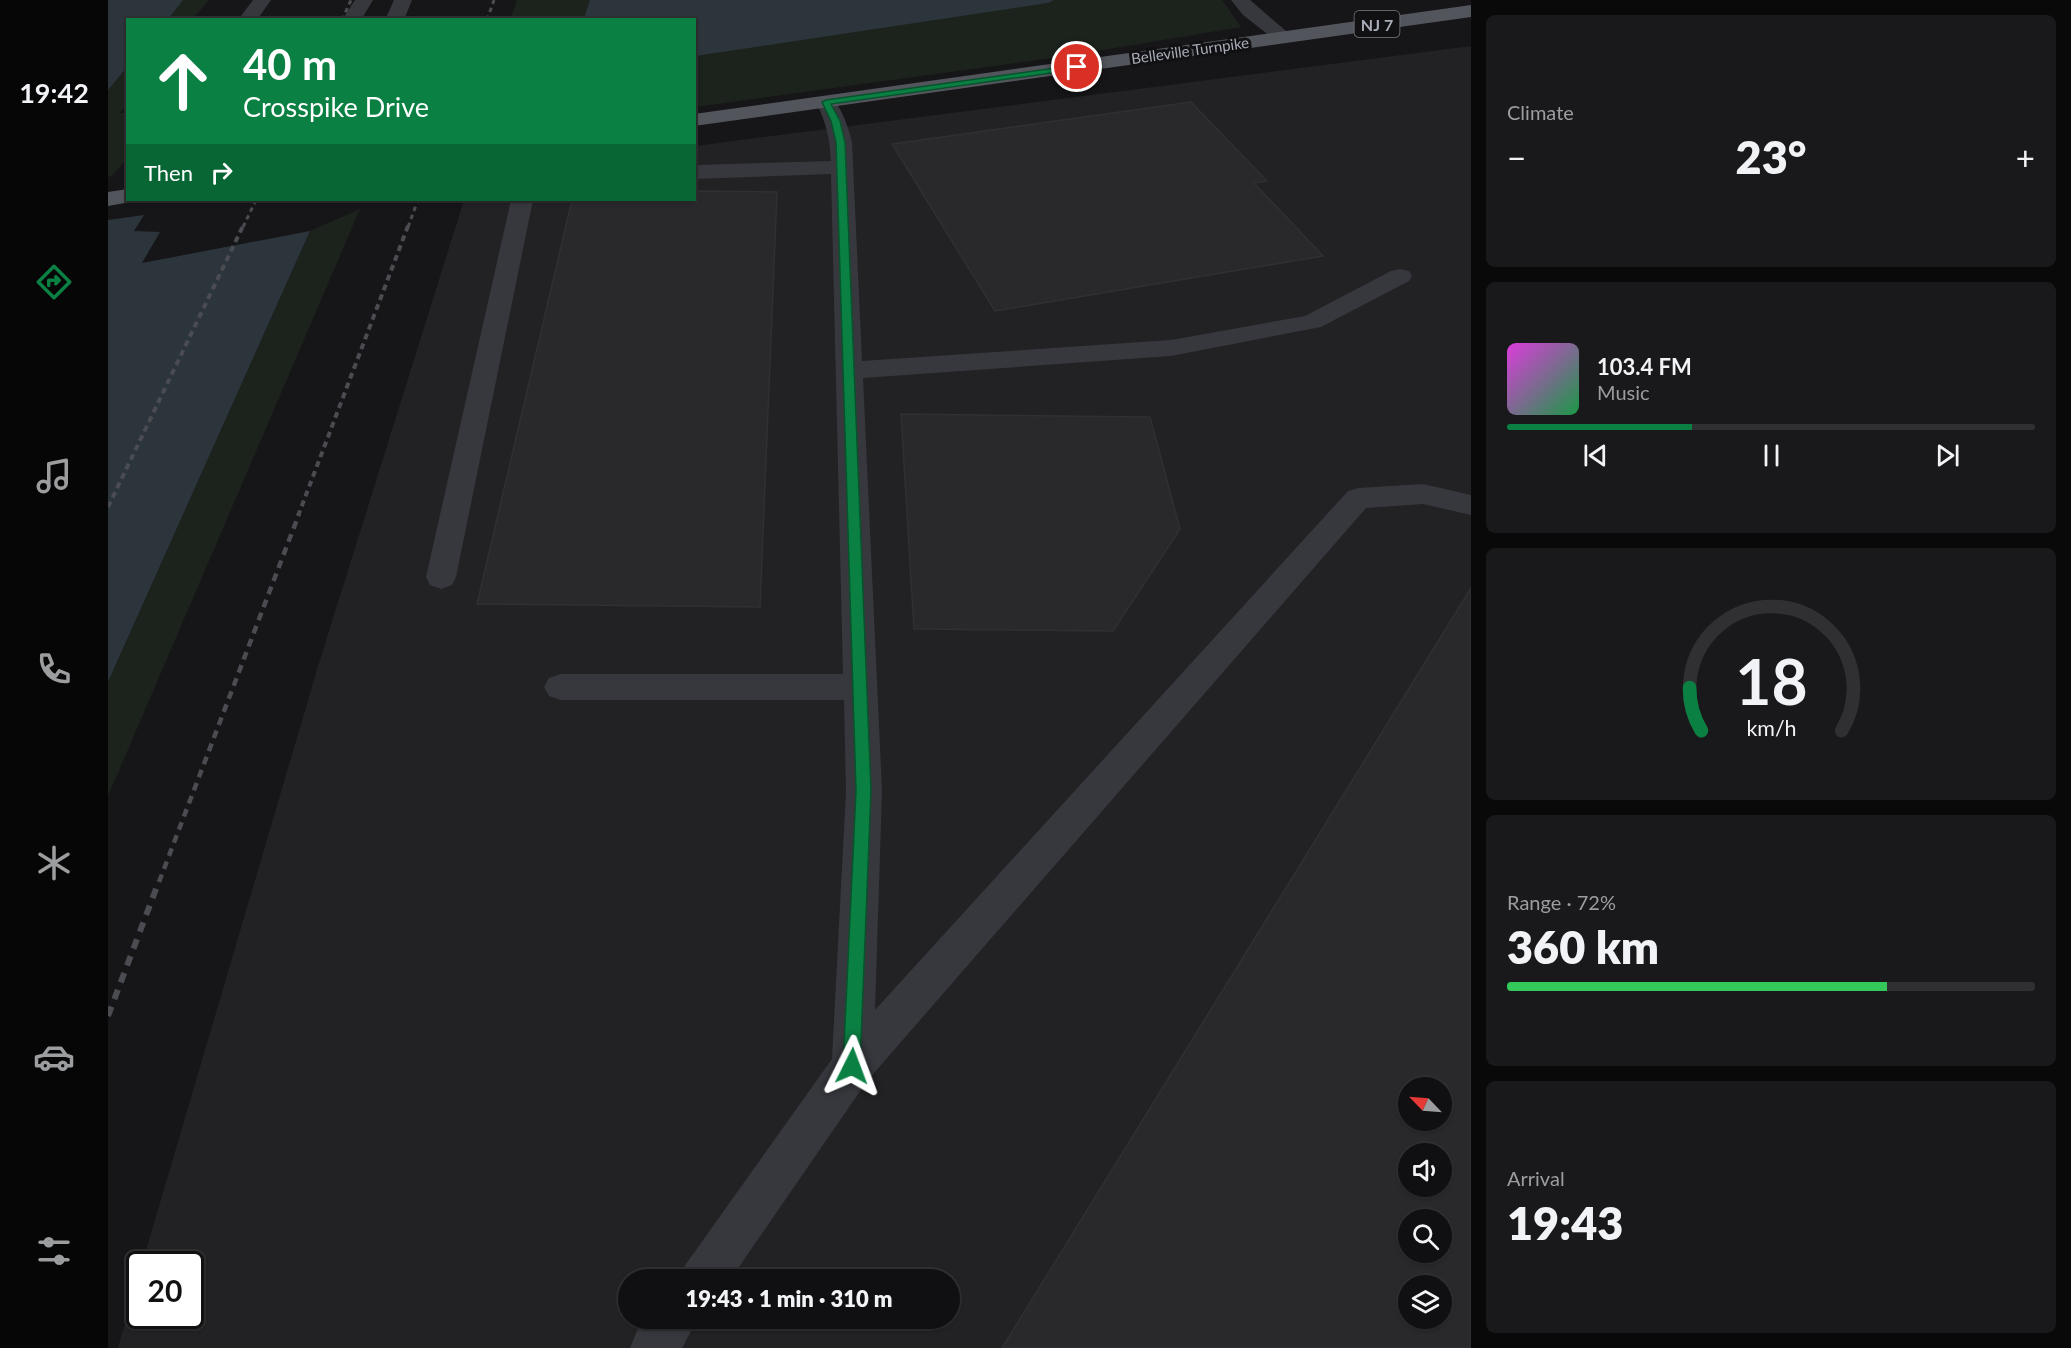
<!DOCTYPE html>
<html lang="en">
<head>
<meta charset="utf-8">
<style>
	:root { --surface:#101012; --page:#19191b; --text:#f1f3f6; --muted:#9c9d9f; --line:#303032; --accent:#0b8043 }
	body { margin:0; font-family:Lato,sans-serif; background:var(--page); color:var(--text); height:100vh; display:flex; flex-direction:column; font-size:22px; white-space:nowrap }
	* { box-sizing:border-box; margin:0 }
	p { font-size:20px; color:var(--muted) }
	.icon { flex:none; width:33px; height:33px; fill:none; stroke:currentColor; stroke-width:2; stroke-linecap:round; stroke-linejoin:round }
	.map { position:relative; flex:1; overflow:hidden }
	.details { display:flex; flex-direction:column; gap:15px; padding:15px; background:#09090a; width:600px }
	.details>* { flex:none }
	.hud { position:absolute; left:18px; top:18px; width:570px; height:183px; border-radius:0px; box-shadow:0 2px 4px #0004,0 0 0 2px var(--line); background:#0b8043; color:#fff; overflow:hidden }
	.needle { width:39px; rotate:295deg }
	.buttons { position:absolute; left:1290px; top:1077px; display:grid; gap:12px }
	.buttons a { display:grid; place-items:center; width:54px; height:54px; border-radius:50%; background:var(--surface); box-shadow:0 2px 4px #0004,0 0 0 2px var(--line); font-size:30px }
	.speed { position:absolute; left:18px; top:1251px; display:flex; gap:12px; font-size:30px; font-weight:700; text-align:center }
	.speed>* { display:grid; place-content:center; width:78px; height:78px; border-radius:50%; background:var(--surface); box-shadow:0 2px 4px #0004,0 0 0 2px var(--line); line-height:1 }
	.speed .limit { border:3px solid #111; border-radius:9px; background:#fff; color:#111 }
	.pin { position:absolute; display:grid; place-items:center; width:51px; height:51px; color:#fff; margin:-26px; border:3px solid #fff; border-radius:50%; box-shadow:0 2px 6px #0007 }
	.me { position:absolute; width:66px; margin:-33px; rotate:3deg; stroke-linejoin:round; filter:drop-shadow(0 0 4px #0008) }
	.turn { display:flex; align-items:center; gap:21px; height:126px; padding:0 18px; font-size:27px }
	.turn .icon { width:78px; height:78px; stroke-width:2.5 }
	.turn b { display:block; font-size:42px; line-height:51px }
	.then { display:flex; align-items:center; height:57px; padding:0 18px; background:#0003; gap:12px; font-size:22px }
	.big { font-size:45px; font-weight:800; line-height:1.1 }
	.details .tile { flex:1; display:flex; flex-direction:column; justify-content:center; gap:9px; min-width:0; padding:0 21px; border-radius:9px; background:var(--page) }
	.details .dial { align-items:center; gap:0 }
	.dial svg { height:156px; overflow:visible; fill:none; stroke:var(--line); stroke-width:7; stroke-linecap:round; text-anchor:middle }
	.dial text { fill:var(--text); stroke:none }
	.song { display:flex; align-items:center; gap:18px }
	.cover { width:72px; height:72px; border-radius:9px; background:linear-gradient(135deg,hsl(300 70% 55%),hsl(140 70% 35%)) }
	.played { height:6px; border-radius:3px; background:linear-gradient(90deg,var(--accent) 35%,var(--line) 35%) }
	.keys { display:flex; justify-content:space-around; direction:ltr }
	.heat { display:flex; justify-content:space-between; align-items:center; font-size:33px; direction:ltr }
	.charge { height:9px; border-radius:4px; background:linear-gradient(90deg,#34c759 72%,var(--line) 0) }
	.trip { position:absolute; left:510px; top:1269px; width:342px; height:60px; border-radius:30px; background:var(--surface); box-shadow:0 2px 4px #0004,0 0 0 2px var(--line); font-weight:800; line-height:60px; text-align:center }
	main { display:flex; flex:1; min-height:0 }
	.menu { display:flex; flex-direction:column; width:108px; justify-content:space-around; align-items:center; background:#060607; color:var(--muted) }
	.menu .icon { width:42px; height:42px }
	.menu .current { color:var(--accent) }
	.menu b { font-size:27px; color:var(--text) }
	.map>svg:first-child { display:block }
	.built { fill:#222225; fill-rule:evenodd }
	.green { fill:#1c231d }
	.water { fill:#2c353c }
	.building { fill:#29292c; stroke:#303034; stroke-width:1.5; fill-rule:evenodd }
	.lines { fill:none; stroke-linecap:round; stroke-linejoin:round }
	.minor { fill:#37383d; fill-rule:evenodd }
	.major { fill:#53555c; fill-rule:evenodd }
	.rail-far3 { stroke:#4a4c52; stroke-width:3; stroke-dasharray:4.5 4; stroke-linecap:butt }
	.rail-far2 { stroke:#4a4c52; stroke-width:4; stroke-dasharray:6 4.5; stroke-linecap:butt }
	.rail-far1 { stroke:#4a4c52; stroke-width:4.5; stroke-dasharray:8 6; stroke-linecap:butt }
	.rail { stroke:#4a4c52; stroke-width:6; stroke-dasharray:10 8; stroke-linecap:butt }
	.route { fill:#0b8043; stroke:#07532c; stroke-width:1.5 }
	.labels { text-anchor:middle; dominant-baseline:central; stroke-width:6; stroke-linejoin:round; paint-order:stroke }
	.far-street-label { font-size:15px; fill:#a8adb8; stroke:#111113 }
	.shield { fill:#111113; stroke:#7b7e86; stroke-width:1.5 }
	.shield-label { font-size:16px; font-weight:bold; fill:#a8adb8 }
</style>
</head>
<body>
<main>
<nav class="menu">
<b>19:42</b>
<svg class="icon current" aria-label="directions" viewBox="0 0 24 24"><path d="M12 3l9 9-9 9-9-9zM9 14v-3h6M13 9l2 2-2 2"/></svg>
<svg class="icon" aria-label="music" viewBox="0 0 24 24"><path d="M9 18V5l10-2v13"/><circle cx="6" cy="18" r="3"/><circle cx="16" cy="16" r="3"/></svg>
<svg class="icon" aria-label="phone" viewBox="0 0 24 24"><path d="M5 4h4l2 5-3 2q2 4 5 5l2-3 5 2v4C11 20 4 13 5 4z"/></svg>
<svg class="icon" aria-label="climate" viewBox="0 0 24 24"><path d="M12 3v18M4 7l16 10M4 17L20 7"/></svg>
<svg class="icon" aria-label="car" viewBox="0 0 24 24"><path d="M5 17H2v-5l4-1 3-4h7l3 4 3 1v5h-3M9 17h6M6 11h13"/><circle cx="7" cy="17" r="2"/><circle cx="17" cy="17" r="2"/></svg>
<svg class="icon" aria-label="filters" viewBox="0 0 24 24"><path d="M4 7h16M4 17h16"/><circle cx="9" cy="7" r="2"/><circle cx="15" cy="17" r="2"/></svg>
</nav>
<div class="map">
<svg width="1363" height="1348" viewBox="0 0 1363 1348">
	<rect width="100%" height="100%" fill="#161618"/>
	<path class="built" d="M1363 46V1348H10L31 1273 32 1316H82V1264H34L211 663 356 200H586L587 146ZM1300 1088H1334V1120H1300ZM1300 1154H1334V1186H1300ZM1300 1220H1334V1252H1300ZM520 1280H842V1318H520ZM1300 1286H1334V1318H1300Z"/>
	<path class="green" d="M0 0H101L85 19 20 20 19 103 12 113H19V158L4 176 0 177Z
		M409 0H1114L1133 27 959 56 587 107 586 20H402Z
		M252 209 0 796V682L202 231Z"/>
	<path class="water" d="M0 0H75L60 19 20 20 19 67 0 90Z
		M482 0H946L940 3 587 56 586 20 476 19Z
		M36 215 26 231 52 232 34 263 202 231 0 682V220Z"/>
	<path class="building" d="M1083 102 1159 181 1146 183 1215 256 887 311 784 144Z
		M586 191 669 192 652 607 369 604 464 200H586Z
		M793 414 1042 417 1072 529 1005 631 806 629Z
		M1363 588V1348H894ZM1300 1088H1334V1120H1300ZM1300 1154H1334V1186H1300ZM1300 1220H1334V1252H1300ZM1300 1286H1334V1318H1300Z"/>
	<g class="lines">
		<path class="minor" d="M145 0H163L149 20H130Z
			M247 0H265L253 20H234Z
			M286 0H304L296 20H277Z
			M1123 0H1142L1185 37 1182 41H1168L1135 15Z
			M718 96 725 98C735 112 740 126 744 142L754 361 1063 340 1197 316 1283 271 1292 269 1301 271 1304 276 1301 281 1213 327 1063 356 755 378 774 791 767 1010 1240 491 1250 488 1315 484 1363 495V515L1315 504 1258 508 759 1081 622 1280H571L578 1264 724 1059 738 791 736 700H453L441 696 436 687 441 678 453 674H735L723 174 586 179V165L723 161C722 139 718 122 708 102L711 98Z
			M403 200H425L348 577 344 585 333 589 322 585 318 577Z
			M538 1318H590L574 1348H522L529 1331Z"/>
		<path class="major" d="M1363 5V17L586 126V114Z
			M20 189V200L28 201 0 206V192Z"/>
		<path class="rail-far3" d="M234 20 243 0
			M379 20 386 0
			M135 227 148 200
			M300 227 310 200"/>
		<path class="rail-far2" d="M0 507 135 226
			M190 516 300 226"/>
		<path class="rail-far1" d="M51 882 191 514"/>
		<path class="rail" d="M0 1016 51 881"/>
	</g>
	<path class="route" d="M969 65 973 67 971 69 723 104 732 121 737 142 763 791 752 1066 750 1072 744 1074 738 1072 735 1066 748 791 728 142 723 121 714 102 718 100Z"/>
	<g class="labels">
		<g class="far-street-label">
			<text transform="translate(1082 50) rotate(-8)">Belleville Turnpike</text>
		</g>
		<rect class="shield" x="1246.5" y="11" width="45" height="26" rx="4.5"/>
		<g class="shield-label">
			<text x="1269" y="24">NJ 7</text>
		</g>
	</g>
</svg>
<div class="buttons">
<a><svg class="needle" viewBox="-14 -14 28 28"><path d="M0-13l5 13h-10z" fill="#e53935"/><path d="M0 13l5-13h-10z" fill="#9c9d9f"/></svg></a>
<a><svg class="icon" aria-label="sound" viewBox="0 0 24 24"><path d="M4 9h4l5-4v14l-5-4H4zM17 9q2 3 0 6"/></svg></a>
<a><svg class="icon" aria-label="search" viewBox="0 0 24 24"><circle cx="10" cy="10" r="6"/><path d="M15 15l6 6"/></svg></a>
<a><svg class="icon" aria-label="layers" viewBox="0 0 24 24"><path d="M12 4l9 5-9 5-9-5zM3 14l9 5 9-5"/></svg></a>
</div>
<div class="speed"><div class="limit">20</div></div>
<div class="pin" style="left:969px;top:67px;background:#d93025"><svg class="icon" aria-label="arrive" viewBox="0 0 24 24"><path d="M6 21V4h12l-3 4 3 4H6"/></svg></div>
<svg class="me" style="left:744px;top:1066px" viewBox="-20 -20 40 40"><path d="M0-17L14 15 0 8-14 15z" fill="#0b8043" stroke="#fff" stroke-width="4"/></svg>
<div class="trip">19:43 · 1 min · 310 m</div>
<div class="hud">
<div class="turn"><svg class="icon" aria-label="ahead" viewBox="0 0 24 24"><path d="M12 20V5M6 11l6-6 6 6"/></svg><div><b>40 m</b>Crosspike Drive</div></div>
<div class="then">Then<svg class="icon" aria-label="right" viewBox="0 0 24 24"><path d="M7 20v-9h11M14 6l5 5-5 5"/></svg></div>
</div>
</div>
<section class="details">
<div class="tile"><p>Climate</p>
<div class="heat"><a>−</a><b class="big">23°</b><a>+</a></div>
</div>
<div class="tile">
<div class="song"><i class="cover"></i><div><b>103.4 FM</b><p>Music</p></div></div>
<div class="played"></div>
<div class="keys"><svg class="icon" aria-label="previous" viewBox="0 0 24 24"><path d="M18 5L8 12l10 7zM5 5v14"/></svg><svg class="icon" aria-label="pause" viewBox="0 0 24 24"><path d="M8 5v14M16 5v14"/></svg><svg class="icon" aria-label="next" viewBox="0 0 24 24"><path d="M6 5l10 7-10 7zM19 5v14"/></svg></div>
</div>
<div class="tile dial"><svg viewBox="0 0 100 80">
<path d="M14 69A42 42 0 1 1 86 69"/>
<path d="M14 69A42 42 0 0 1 8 47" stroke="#0b8043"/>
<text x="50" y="56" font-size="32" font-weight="700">18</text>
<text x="50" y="72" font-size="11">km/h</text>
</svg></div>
<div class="tile"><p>Range · 72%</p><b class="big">360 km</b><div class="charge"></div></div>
<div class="tile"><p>Arrival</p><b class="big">19:43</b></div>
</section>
</main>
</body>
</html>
